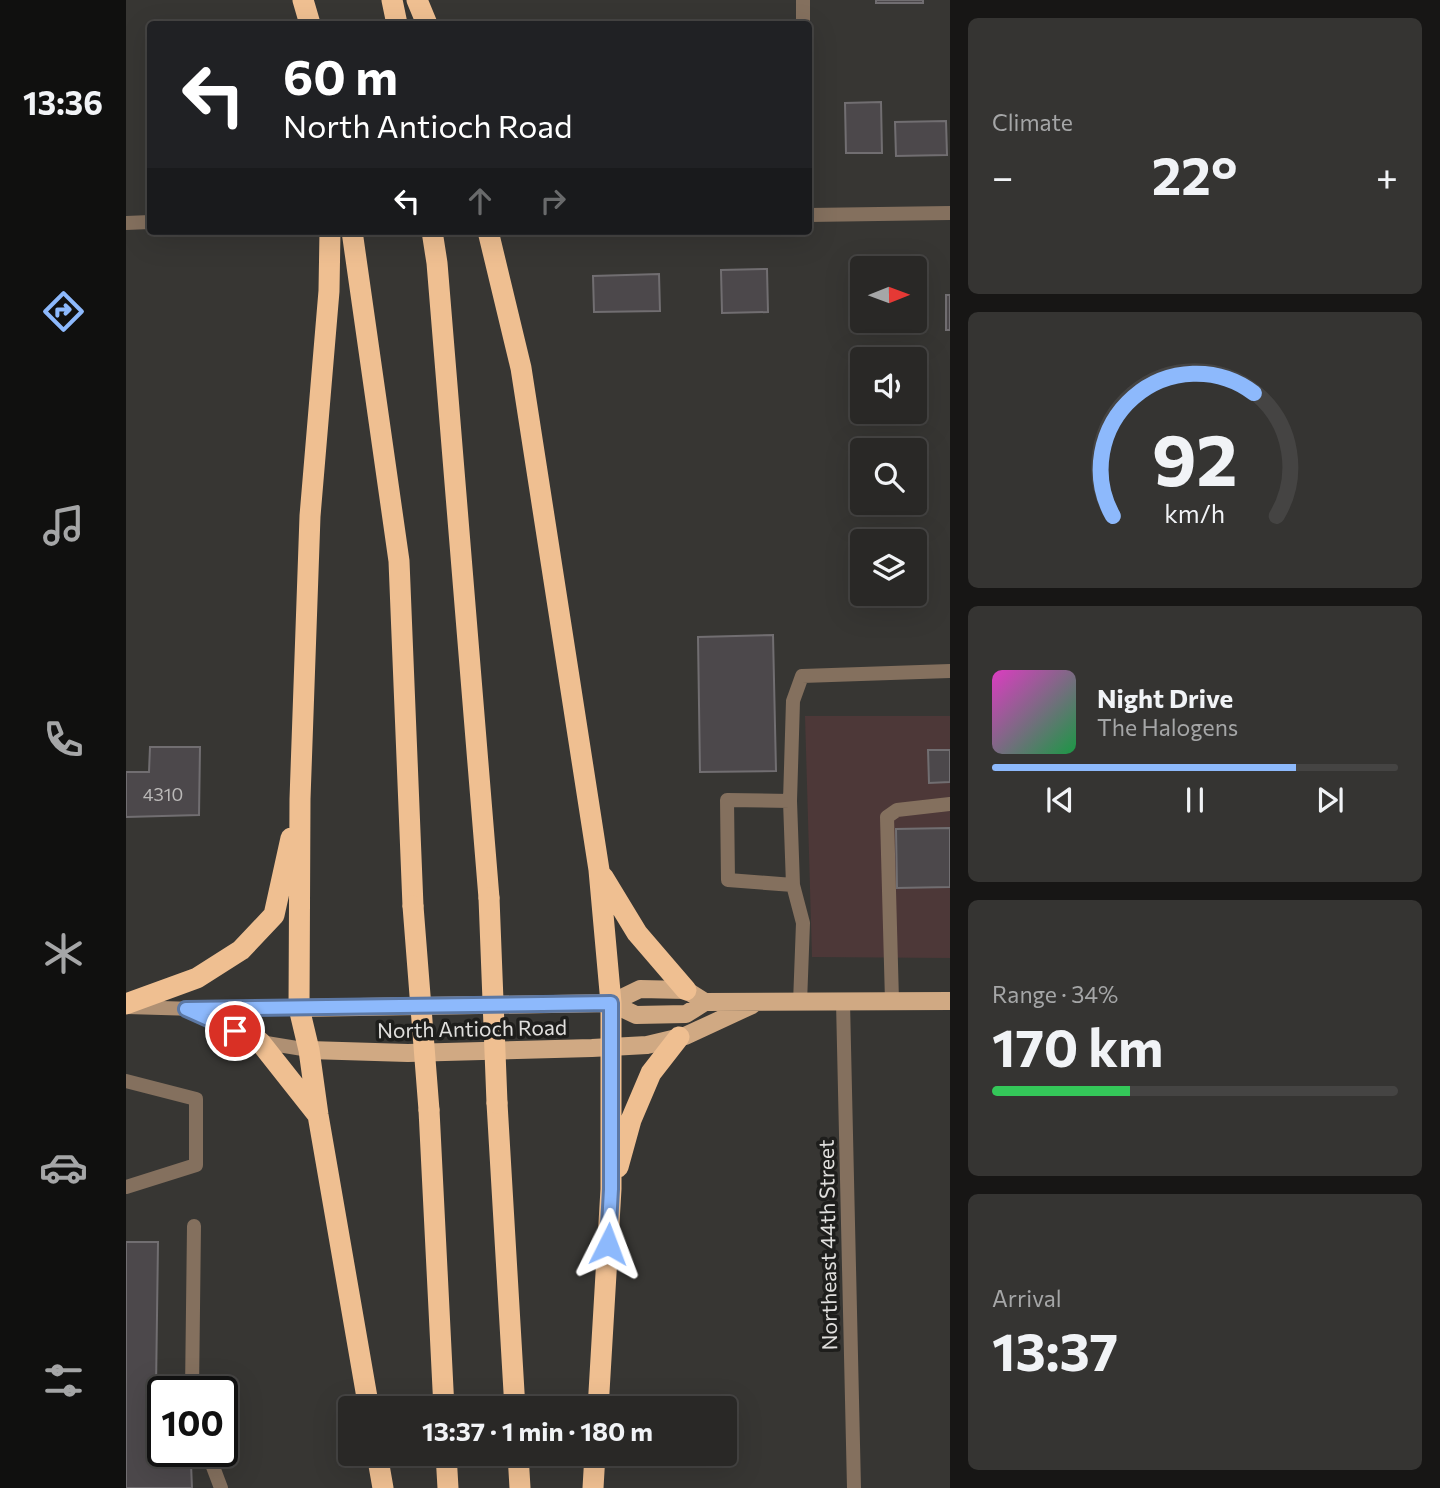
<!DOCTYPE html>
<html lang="en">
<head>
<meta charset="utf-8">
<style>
	:root { --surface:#292826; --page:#353432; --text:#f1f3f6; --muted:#a5a6a7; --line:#454443; --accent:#8db9fc }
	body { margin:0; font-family:Commissioner,sans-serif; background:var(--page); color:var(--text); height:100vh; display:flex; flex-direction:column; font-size:26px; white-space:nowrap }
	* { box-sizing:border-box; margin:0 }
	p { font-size:23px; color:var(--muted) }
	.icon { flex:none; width:38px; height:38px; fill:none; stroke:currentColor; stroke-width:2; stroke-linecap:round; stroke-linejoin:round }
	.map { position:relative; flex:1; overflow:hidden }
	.sheet { display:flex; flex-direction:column; gap:18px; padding:18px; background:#171615; width:490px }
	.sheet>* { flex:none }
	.guide { position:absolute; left:21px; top:21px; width:665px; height:214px; border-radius:7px; box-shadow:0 7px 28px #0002,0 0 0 2px var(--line); background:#202124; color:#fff; overflow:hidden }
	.needle { width:46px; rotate:89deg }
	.fabs { position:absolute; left:724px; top:256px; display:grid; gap:14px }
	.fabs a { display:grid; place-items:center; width:77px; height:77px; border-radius:7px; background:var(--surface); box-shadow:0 7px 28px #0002,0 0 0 2px var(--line); font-size:35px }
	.speed { position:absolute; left:21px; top:1376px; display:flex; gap:14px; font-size:35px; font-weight:700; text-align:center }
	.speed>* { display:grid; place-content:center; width:91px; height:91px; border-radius:50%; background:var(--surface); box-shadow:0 7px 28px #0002,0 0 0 2px var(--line); line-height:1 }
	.speed .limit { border:4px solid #111; border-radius:10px; background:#fff; color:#111 }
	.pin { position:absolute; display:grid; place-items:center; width:60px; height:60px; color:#fff; margin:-30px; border:4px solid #fff; border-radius:50%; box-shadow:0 2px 7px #0007 }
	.me { position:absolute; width:77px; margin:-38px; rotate:3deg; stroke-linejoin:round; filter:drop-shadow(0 0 5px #0008) }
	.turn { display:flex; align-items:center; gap:24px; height:147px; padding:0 21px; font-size:32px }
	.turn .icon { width:91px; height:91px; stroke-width:2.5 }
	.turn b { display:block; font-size:49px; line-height:60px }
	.lanes { display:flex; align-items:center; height:66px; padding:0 21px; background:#0003; justify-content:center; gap:35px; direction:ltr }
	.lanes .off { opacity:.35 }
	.big { font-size:52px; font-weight:700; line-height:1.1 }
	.sheet .widget { flex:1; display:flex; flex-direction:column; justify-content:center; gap:10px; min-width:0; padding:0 24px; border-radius:10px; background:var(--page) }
	.sheet .dial { align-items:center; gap:0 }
	.dial svg { height:182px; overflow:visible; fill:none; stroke:var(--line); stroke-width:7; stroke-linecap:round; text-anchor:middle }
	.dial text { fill:var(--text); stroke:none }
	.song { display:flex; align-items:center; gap:21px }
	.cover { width:84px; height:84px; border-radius:10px; background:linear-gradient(135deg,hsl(310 70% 55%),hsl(140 70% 35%)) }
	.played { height:7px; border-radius:4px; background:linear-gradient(90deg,var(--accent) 75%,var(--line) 75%) }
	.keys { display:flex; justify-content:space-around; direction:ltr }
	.heat { display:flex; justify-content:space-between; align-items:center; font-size:38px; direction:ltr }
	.charge { height:10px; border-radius:5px; background:linear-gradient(90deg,#34c759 34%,var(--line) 0) }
	.trip { position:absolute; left:212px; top:1396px; width:399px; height:70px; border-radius:7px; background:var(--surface); box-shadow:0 7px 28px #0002,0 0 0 2px var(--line); font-weight:700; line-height:70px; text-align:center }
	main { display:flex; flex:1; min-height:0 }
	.menu { display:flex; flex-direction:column; width:126px; justify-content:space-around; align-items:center; background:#10100f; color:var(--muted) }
	.menu .icon { width:49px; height:49px }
	.menu .active { color:var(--accent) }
	.menu b { font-size:32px; color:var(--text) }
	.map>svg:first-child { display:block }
	.commercial { fill:#4d3838 }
	.building { fill:#4c484b; stroke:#716e71; stroke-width:2 }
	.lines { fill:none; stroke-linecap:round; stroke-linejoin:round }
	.lane { stroke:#84705e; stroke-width:14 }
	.street { stroke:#84705e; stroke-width:14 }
	.secondary { stroke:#af9073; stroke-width:14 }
	.primary { stroke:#d0a983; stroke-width:18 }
	.highway { stroke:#efbf91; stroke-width:21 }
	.highway-bridge { stroke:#efbf91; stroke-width:21 }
	.route-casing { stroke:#5c78a4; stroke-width:18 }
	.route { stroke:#8db9fc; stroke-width:12 }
	.labels { text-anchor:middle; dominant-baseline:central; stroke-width:7; stroke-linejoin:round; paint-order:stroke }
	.number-label { font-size:18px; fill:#bbb9b8 }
	.street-label { font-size:21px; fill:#e0dfdd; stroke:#1e1e1c }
</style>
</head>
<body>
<main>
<nav class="menu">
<b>13:36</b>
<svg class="icon active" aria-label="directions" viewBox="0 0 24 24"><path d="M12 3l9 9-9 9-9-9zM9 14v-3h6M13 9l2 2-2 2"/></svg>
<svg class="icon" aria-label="music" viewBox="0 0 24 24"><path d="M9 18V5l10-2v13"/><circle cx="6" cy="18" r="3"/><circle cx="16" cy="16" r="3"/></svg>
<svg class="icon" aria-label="phone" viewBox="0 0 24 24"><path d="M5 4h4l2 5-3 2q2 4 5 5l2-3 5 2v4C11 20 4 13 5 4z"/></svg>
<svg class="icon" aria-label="climate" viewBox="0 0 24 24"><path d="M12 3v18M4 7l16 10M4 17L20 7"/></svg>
<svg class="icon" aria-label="car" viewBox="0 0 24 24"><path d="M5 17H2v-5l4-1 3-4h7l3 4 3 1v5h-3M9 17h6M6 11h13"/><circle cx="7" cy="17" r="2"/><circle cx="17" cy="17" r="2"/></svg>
<svg class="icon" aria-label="filters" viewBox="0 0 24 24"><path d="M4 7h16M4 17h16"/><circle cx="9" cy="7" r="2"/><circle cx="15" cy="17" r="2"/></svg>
</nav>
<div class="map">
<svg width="824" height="1488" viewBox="0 0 824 1488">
	<rect width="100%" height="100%" fill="#373633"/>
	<path class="commercial" d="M679 716H824V958L686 957Z"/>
	<path class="building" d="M750 0H797V3H750Z
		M755 102 756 153H720L719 103Z
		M820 121 821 155 770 156 769 122Z
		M641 269 642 312 596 313 595 270Z
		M533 274 534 311 468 312 467 276Z
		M820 295H824V330H820Z
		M647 635 650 771 574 772 572 637Z
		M24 747H74L73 815 0 817V772H23Z
		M802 750H824V782L803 783Z
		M824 828V887L771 888 770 829Z
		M0 1242H32L29 1462 65 1464 66 1488H0Z"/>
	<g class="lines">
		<path class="lane" d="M664 801 601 800 602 880 667 885
			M766 1001 761 817 771 810 824 804
			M674 1003 677 923 667 885 664 801 667 701 676 676 824 671
			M0 1081 70 1099V1165L0 1187
			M66 1391 68 1226
			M81 1451 95 1488"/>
		<path class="street" d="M677 24V0
			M682 215 824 213
			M0 223 24 222
			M717 1002 728 1488"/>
		<path class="secondary" d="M1 1007 104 1010 173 1008
			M68 1012 134 1042 183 1050"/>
		<path class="primary" d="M485 1003 510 1015 560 1014 579 1002
			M173 1008 485 1003 514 989 560 990 579 1002 824 1001
			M183 1050 282 1053 466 1048 521 1045 559 1036 626 1005"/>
		<path class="highway" d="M177 0 184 24
			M266 0 271 24
			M291 0 301 24
			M204 231 203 291 184 516 174 799 173 1008 183 1050 192 1115 243 1409
			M226 231 273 561 287 906
			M306 231 311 263 363 898
			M362 231 395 368 473 870 485 1003V1189L472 1409
			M477 877 511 933 560 990
			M0 1004 71 978 115 950 148 915 165 838
			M134 1042 191 1114
			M371 1103 389 1409
			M303 1110 318 1409
			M492 1167 505 1120 525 1073 553 1037
			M251 1454 257 1488
			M320 1454 322 1488
			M392 1454 394 1488
			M467 1488 469 1454"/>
		<path class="highway-bridge" d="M363 898 371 1103
			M287 906 303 1110"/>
	</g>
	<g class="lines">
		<defs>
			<path id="route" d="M109 1031 60 1009 485 1003V1189L482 1244"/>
		</defs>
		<use href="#route" class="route-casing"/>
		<use href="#route" class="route"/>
	</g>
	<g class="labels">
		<g class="number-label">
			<text x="37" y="794">4310</text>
		</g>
		<g class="street-label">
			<text transform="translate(346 1028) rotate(-1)">North Antioch Road</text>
			<text transform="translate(701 1245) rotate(-91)">Northeast 44th Street</text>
		</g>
	</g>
</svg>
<div class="fabs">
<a><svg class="needle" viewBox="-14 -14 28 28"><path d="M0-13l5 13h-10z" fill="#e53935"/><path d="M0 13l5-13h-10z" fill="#a5a6a7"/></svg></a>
<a><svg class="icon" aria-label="sound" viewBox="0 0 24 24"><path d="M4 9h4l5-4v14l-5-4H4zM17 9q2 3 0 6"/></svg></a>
<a><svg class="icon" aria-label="search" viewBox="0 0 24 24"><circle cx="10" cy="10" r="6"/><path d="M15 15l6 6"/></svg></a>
<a><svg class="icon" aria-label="layers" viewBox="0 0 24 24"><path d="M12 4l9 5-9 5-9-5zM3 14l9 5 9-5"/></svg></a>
</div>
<div class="speed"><div class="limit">100</div></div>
<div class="pin" style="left:109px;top:1031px;background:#d93025"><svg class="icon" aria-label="arrive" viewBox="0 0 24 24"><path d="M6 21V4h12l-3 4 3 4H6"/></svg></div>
<svg class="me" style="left:482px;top:1244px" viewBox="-20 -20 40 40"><path d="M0-17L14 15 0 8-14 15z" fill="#8db9fc" stroke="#fff" stroke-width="4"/></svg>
<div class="trip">13:37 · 1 min · 180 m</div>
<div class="guide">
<div class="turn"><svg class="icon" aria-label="left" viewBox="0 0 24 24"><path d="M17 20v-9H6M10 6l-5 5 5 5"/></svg><div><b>60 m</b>North Antioch Road</div></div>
<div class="lanes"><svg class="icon" aria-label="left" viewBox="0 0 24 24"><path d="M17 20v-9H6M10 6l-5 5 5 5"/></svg><svg class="icon off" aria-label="ahead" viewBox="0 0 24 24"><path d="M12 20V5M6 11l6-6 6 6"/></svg><svg class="icon off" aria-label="right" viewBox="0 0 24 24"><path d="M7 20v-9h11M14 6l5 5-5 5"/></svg></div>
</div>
</div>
<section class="sheet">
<div class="widget"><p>Climate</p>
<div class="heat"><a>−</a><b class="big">22°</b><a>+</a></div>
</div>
<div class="widget dial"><svg viewBox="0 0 100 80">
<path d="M14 69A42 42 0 1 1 86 69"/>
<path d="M14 69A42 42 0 0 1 76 15" stroke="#8db9fc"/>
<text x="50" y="56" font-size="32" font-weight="700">92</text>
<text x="50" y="72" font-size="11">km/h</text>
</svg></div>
<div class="widget">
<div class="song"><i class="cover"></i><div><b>Night Drive</b><p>The Halogens</p></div></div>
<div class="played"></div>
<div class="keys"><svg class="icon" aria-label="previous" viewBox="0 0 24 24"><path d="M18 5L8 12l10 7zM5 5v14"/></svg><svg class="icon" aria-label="pause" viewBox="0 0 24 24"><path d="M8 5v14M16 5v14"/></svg><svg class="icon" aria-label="next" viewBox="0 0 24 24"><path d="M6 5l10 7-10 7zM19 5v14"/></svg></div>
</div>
<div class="widget"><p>Range · 34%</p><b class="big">170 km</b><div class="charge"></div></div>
<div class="widget"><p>Arrival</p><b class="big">13:37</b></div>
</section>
</main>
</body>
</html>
